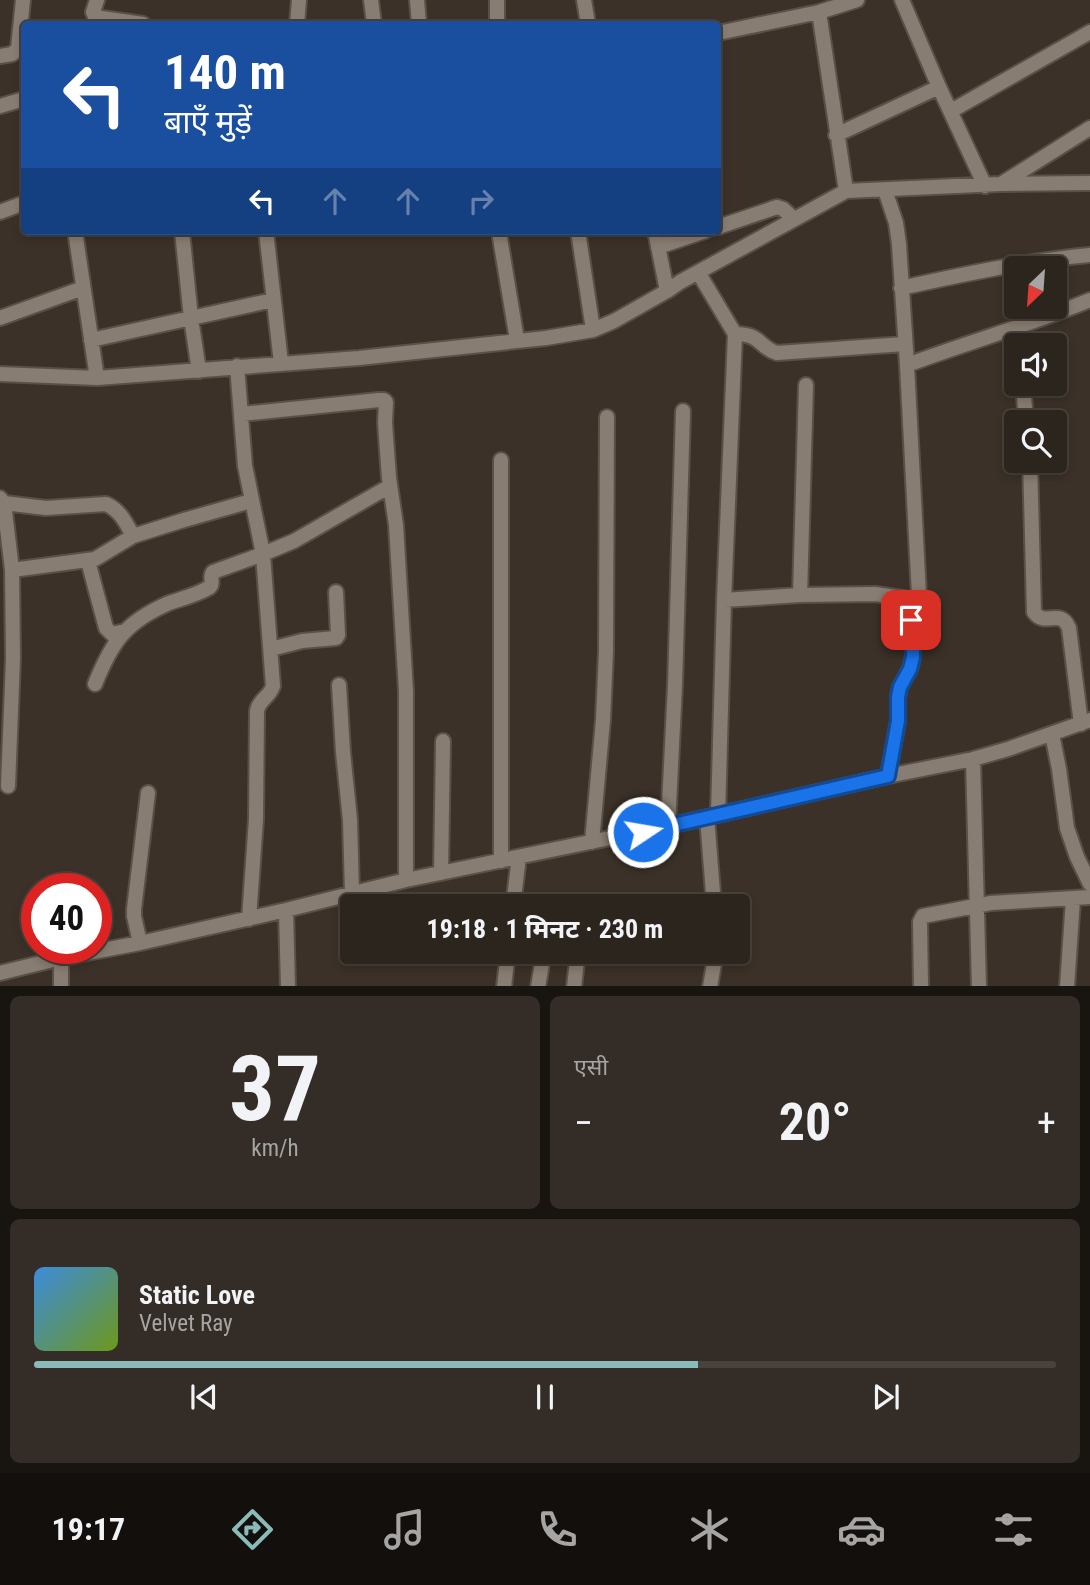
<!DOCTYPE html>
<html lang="hi">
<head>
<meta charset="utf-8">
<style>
	:root { --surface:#2c251e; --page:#342d27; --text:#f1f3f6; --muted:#a6a5a4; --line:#48423c; --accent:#8bbbb9 }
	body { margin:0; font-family:"Roboto Condensed","Noto Sans Devanagari",sans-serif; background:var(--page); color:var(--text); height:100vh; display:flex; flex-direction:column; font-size:26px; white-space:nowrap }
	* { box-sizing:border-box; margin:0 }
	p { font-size:23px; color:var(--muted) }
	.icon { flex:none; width:38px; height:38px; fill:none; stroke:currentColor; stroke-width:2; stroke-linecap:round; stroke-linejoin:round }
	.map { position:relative; height:986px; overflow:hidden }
	.panel { display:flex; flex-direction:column; gap:10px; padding:10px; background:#181410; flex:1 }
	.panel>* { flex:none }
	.banner { position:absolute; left:21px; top:21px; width:700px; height:214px; border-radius:7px; box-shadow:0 4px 10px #0003,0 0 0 2px var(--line); background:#1a4fa0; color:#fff; overflow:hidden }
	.needle { width:46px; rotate:205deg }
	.fabs { position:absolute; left:1004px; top:256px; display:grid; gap:14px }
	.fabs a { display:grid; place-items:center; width:63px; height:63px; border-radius:7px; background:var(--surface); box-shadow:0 4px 10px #0003,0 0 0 2px var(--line); font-size:35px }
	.speed { position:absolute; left:21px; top:873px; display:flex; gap:14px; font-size:35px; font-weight:700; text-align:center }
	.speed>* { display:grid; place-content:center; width:91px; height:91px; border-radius:50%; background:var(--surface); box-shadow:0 4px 10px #0003,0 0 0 2px var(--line); line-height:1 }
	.speed .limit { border:10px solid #d22; background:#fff; color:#111 }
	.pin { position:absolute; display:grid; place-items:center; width:60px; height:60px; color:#fff; margin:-30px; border-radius:14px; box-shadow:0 4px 10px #0006 }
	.me { position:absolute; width:77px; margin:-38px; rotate:78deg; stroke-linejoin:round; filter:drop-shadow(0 0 5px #0008) }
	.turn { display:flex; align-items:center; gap:24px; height:147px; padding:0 28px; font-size:32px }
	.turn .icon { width:91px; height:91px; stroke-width:2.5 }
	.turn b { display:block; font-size:49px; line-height:60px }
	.lanes { display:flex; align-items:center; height:66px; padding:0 28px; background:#0003; justify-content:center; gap:35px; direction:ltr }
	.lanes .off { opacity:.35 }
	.big { font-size:52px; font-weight:700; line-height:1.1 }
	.panel .tile { flex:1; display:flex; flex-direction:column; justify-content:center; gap:10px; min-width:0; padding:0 24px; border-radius:10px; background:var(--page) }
	.panel .dial { align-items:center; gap:0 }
	.dial b { font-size:91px; line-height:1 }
	.song { display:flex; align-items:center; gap:21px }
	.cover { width:84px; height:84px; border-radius:10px; background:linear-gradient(135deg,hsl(210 70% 55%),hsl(80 70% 35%)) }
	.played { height:7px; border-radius:4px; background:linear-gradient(90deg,var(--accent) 65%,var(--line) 65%) }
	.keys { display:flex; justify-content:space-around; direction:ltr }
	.heat { display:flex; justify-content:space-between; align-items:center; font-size:38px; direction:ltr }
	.panel .tiles { flex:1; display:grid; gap:10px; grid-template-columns:1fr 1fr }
	.tile:last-child { grid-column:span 2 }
	.trip { position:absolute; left:340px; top:894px; width:410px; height:70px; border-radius:7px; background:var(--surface); box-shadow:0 4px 10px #0003,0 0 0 2px var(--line); font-weight:700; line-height:70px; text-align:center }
	.tab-bar { display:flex; height:112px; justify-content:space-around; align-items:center; background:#120f0c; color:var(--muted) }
	.tab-bar .icon { width:49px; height:49px }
	.tab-bar .current { color:var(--accent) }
	.tab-bar b { font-size:32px; color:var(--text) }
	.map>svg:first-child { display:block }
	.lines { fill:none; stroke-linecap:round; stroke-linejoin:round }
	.minor-casing { stroke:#595148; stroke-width:18 }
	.minor { stroke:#887d72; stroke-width:14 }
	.route-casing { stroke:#114b97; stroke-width:18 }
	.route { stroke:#1a73e8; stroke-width:12 }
</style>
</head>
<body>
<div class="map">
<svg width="1090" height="987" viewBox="0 0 1090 987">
	<rect width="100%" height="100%" fill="#3b3128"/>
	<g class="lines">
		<defs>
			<path id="minor" d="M97 0 93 12 95 17 143 24
				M371 0 374 24
				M417 0 419 24
				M497 0V24
				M584 0 588 24
				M902 0 939 87 985 186
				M819 12 857 0
				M297 24 299 0
				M718 33 819 12 846 191
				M0 56 12 54 18 49 23 0
				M0 106 24 99
				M951 111 1090 32
				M836 135 939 87
				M1001 184 1090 128
				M0 212 24 203
				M718 227 777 207 783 209 794 219
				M75 231 97 378
				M182 231 191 318 199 371
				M266 231 281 363
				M578 231 593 330
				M655 231 667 291
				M500 238 517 340
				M658 247 705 231
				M698 272 735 334 724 600 718 815
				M901 288C964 274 1026 261 1090 255
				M0 318 83 288
				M735 334C762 334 758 347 777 353L905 344
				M91 340 273 300
				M907 365C968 342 1030 325 1090 300
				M237 366 245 466 263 554 273 686C270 697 259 699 257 711L256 819 249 919
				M0 374 97 378 359 358 546 338 593 330 614 321 667 291 680 282 846 191 1000 184 1090 183
				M1023 383 1026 422
				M241 414 379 400H384L386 402 385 423 389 478 396 525 406 691V880
				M501 460V861
				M1030 460 1034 612C1045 628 1060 607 1069 628L1081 724
				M0 498 4 503 12 570 95 559 133 536 184 520 251 501
				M4 503 46 508 106 504C120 510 126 523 133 536
				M88 561 106 628 112 634 125 631
				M800 595 806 385
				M724 600 800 595 875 594 909 599 915 598 919 595 907 365 899 244 896 223 885 190
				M271 649 302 641 336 638 338 635 336 592
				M95 684C112 642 125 622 169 603 183 598 197 595 210 587 214 582 209 577 213 572L263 554 294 541 390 486
				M339 685 343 752 350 820 352 893
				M1052 734 1059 769 1067 828 1077 857 1090 884
				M973 759 979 987
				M888 776 898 721V697L900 687 910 669 913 657V642L909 599
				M8 786 13 659 12 570
				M707 817 714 906
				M668 826 675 685 683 411
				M592 842 603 720 606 651 607 417
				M441 873 443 741
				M513 906 519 857
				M286 910 288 987
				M140 943 134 916V909L148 793
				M61 958V987
				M0 973 61 958 140 943 286 910 406 880 668 826 888 776 973 759 1008 749 1090 720
				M504 987 508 952
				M538 987 544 952
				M574 987 578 952
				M710 987 716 952
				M921 987 920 922 923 916 991 903 1090 897
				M1067 987 1073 899"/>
		</defs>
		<use href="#minor" class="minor-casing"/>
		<use href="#minor" class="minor"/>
	</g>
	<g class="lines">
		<defs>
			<path id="route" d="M643 832 888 776 898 721V697L900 687 910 669 913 657V642L911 620"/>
		</defs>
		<use href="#route" class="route-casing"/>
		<use href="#route" class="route"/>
	</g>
</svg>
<div class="fabs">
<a><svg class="needle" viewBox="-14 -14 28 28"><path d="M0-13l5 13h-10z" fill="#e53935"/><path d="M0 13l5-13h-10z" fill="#a6a5a4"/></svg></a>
<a><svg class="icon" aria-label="sound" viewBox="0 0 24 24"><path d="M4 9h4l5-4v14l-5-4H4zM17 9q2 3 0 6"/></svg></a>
<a><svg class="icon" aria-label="search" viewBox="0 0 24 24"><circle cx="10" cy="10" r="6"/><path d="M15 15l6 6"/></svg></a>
</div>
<div class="speed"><div class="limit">40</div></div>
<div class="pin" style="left:911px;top:620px;background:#d93025"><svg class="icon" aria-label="arrive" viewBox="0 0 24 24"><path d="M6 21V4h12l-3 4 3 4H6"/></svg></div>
<svg class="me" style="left:643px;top:832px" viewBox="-20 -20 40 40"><circle r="17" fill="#1a73e8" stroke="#fff" stroke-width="3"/><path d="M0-11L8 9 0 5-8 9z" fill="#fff"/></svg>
<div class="trip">19:18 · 1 मिनट · 230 m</div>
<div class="banner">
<div class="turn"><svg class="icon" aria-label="left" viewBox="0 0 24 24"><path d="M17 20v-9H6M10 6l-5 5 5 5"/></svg><div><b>140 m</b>बाएँ मुड़ें</div></div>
<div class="lanes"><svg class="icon" aria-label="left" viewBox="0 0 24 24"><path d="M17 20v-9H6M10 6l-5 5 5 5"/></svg><svg class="icon off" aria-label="ahead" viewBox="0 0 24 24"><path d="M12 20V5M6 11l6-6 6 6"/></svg><svg class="icon off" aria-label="ahead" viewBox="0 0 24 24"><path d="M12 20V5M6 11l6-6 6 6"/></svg><svg class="icon off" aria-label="right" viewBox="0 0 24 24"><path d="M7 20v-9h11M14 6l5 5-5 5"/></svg></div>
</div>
</div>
<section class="panel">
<div class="tiles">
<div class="tile dial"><b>37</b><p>km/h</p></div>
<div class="tile"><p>एसी</p>
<div class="heat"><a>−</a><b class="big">20°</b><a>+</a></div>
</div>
<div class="tile">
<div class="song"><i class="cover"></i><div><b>Static Love</b><p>Velvet Ray</p></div></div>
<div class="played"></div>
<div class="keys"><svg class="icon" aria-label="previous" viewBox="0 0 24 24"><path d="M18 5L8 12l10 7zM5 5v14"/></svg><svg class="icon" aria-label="pause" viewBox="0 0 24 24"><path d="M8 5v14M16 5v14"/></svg><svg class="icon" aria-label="next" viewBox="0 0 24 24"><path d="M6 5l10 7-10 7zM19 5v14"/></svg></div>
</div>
</div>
</section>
<nav class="tab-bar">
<b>19:17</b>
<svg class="icon current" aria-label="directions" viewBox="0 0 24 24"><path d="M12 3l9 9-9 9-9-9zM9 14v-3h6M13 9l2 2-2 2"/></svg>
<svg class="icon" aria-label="music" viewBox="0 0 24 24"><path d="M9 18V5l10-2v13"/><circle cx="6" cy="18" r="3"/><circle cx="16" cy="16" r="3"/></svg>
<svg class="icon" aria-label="phone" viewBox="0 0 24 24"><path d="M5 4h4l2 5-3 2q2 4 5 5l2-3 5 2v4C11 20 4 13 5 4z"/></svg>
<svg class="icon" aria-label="climate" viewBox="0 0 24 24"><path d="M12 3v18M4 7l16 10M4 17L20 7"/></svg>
<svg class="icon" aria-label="car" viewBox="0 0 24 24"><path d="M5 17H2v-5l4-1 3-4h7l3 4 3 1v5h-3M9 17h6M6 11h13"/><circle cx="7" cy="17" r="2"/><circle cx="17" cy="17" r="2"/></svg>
<svg class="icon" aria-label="filters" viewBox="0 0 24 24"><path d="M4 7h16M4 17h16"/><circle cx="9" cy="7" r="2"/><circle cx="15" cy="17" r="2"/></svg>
</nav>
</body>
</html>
